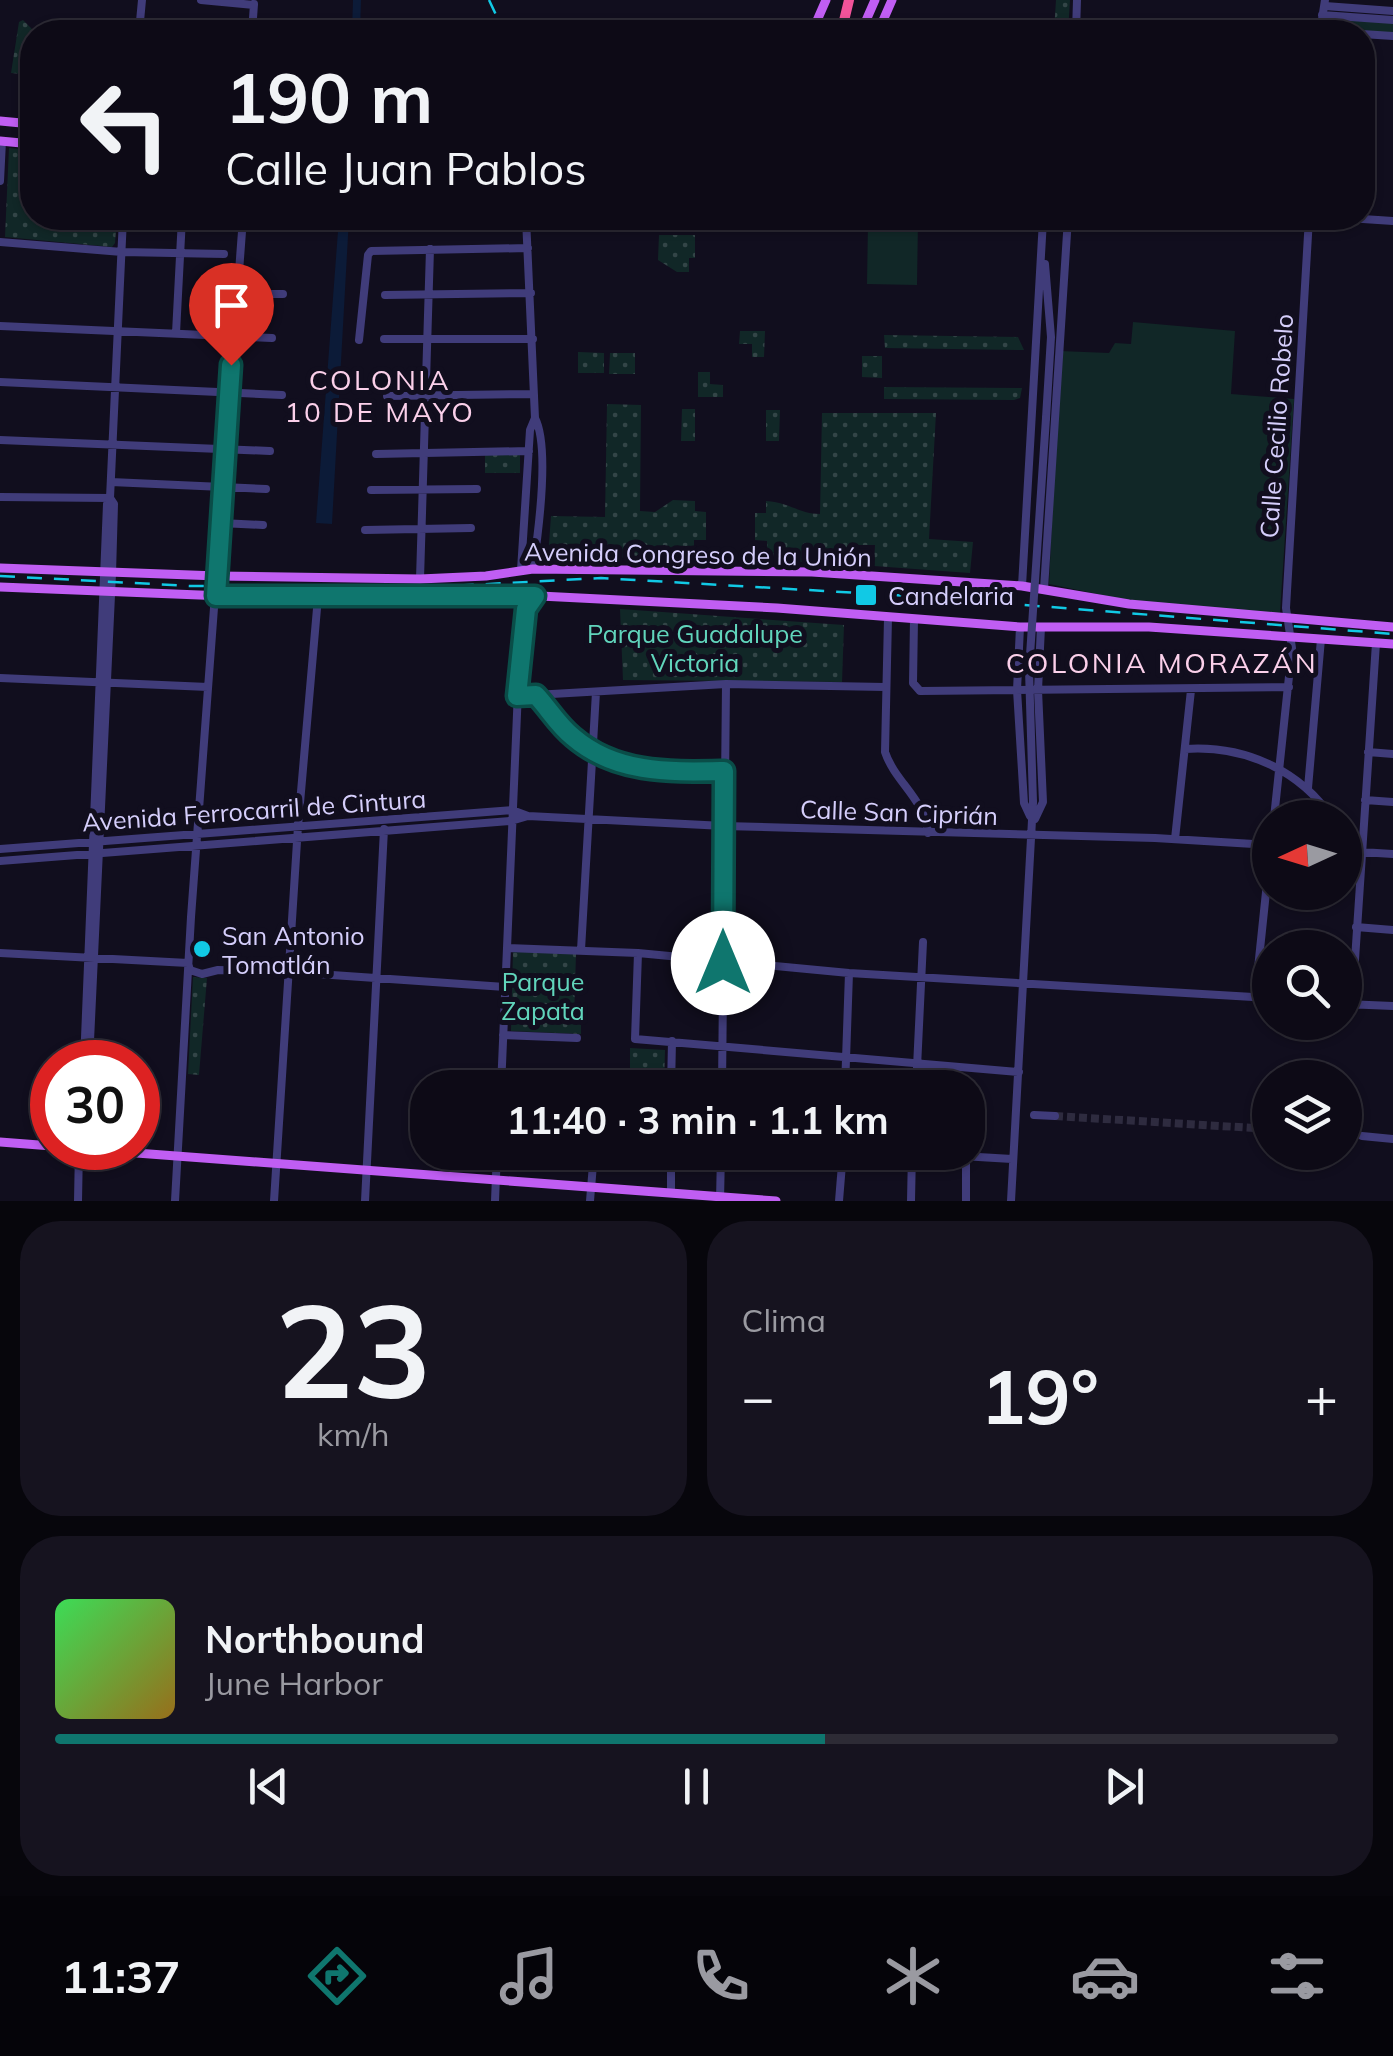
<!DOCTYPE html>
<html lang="es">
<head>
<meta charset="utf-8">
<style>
	:root { --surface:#0d0a16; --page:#16131f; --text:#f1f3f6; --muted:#9a9aa1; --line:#2d2b35; --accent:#0f766e }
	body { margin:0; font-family:Mulish,sans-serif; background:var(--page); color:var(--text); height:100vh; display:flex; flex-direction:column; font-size:38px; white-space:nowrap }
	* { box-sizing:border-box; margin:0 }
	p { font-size:32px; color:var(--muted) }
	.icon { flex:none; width:55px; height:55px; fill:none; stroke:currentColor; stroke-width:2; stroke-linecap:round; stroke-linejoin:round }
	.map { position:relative; height:1201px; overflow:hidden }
	.drawer { display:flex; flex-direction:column; gap:20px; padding:20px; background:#07060c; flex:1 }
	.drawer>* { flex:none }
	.top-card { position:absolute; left:20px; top:20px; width:1355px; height:210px; border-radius:40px; box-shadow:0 2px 8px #0004,0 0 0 2px var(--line); background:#0d0a16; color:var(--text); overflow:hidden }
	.needle { width:65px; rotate:266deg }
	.buttons { position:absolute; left:1252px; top:800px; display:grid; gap:20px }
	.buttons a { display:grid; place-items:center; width:110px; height:110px; border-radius:50%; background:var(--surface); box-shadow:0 2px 8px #0004,0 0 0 2px var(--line); font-size:50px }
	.speed { position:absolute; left:30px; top:1040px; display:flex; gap:20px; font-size:50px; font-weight:700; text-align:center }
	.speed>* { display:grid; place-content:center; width:130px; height:130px; border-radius:50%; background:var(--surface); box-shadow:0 2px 8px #0004,0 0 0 2px var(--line); line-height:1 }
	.speed .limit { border:15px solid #d22; background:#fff; color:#111 }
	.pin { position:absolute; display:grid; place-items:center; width:85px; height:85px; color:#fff; margin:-102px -42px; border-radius:50% 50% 50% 0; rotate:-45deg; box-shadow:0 0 10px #0007 }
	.pin .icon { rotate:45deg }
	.me { position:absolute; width:110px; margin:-55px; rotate:0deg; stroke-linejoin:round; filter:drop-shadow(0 0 8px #0008) }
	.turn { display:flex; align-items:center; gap:35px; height:210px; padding:0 40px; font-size:45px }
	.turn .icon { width:130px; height:130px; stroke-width:2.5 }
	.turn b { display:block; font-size:70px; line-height:85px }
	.big { font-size:75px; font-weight:700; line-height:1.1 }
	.drawer .card { flex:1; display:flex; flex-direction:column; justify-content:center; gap:15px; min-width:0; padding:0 35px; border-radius:40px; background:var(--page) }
	.drawer .dial { align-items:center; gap:0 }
	.dial b { font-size:130px; line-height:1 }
	.song { display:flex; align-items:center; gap:30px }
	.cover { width:120px; height:120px; border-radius:15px; background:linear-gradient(135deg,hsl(130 70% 55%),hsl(40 70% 35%)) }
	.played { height:10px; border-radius:5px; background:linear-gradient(90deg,var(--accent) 60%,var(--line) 60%) }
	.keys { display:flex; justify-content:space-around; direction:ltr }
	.heat { display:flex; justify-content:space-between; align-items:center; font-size:55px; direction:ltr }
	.drawer .tiles { flex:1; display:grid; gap:20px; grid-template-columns:1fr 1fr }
	.card:last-child { grid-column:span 2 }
	.trip { position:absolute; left:410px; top:1070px; width:575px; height:100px; border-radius:40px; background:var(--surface); box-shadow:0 2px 8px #0004,0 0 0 2px var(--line); font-weight:700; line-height:100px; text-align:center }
	.dock { display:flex; height:160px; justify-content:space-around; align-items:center; background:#050409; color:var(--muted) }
	.dock .icon { width:70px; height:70px }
	.dock .on { color:var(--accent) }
	.dock b { font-size:45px; color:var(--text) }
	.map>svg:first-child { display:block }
	.grass { fill:#112727 }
	.park { fill:url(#park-dots) }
	.water { fill:#0c1b38 }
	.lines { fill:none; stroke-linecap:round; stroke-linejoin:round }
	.canal { stroke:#0c1b38; stroke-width:8 }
	.minor-tunnel { stroke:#2e2b3f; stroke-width:8; stroke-dasharray:8 4; stroke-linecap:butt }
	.minor { stroke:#403c7a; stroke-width:8 }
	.major { stroke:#c05ef3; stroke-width:9 }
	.highway { stroke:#f2539a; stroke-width:10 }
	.rail { stroke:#11c9e5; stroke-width:2.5; stroke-dasharray:15 12; stroke-linecap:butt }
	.minor-bridge { stroke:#403c7a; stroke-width:8 }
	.route-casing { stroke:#0a4d48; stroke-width:25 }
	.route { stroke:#0f766e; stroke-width:18 }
	.poi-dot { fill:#11c9e5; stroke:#110e1e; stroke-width:4 }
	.labels { text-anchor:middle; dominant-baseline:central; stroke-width:10; stroke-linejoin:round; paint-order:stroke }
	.street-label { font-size:25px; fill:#d5cefb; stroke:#110e1e }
	.poi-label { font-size:25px; fill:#d5cefb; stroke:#110e1e; text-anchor:start }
	.park-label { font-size:25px; fill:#61d5bc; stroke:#110e1e }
	.neighbourhood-label { font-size:28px; letter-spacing:2.5px; fill:#fbd0ea; stroke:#110e1e }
</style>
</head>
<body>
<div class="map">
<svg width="1393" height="1201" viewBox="0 0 1393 1201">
	<defs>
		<pattern id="park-dots" width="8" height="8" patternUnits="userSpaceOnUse" patternTransform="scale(2.5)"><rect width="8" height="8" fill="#112727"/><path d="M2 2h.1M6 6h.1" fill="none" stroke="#334547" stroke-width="1.8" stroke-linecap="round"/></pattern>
	</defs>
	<rect width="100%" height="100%" fill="#110e1e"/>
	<path class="grass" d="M1326 19 1393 22V33L1329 29Z
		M868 221 918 222 917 285 867 284Z
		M1133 322 1235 331 1231 394 1294 399 1280 613 1150 605 1049 584 1060 351 1109 353 1115 343 1131 344Z"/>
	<path class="park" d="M1056 0H1070L1068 32H1054Z
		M23 20 35 32 32 75 11 73 19 22Z
		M9 148 32 150V218H117L115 243 112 247 5 237Z
		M659 235H695V258H689V272H677L658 260Z
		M740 331H765L764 357H752V344H739Z
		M884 335 1018 337 1024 350 885 348Z
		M578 352 604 353V373H578Z
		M610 353H635V374H609Z
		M862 356H882V378L862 377Z
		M698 372H710V384L723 385V397H698Z
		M884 387 1022 388 1020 398 1014 400 884 399Z
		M607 404 641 405 640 511 655 512 673 500 695 501V511L706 512V540H694V558L548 557 551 516 605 517Z
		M682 409H695V441H681Z
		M766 410H780L779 441H766Z
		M822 413H936L929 539 973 542 970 573 874 566 875 545H858L857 565 767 560V541L755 540V513H766V501C789 502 799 514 820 514Z
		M520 454V473H485V455Z
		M620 609 844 625 842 682 623 680Z
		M513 951 576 954 574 1018 581 1019V1034L511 1031Z
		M193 977 207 978 199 1075 188 1074Z
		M630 1048 665 1050 664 1087H614V1070H630Z"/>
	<path class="water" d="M339 218H349L332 524 316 523Z"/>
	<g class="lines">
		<path class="canal" d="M356 32 357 0"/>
		<path class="minor-tunnel" d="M1055 1116 1270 1129"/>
		<path class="minor" d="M201 0 254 5
			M1325 6 1393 11
			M1322 15 1393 20
			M139 32 142 0
			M252 32 254 4
			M1076 32 1077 0
			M1320 32 1325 0
			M1362 34 1393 36
			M0 181 2 141
			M999 218 1068 222
			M1348 218 1393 221
			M0 242 122 252 224 254
			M1045 264 1051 337 1046 418
			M237 294H283
			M385 295 531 293
			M0 326 272 338
			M176 333 182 218
			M384 339H533
			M359 340 368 255 371 251 528 248
			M0 382 282 395
			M387 396 534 394
			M0 440 270 451
			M376 454 529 451
			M111 482 266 489
			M371 490 477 489
			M0 497 110 498
			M221 523 263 525
			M365 530 471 528
			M533 569C538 535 550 447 535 418
			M521 570 530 430 535 418 526 218
			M420 579 430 249
			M1022 586 1043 220
			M1044 589 1068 218
			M888 618 885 752C895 782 925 799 928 833
			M914 619 913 683 920 691 1289 687
			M1020 627 1017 690 1024 803 1030 816
			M0 678 208 687
			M536 695C549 709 558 725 573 737 615 774 671 772 724 771
			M517 696 726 684 885 687
			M1185 749C1243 745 1299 769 1332 818
			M1368 752 1393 754
			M1308 788 1321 639
			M1365 800 1393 802
			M1274 818 1292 648 1286 608 1309 218
			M1035 819 1043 802 1038 690 1041 627
			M1175 839 1191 690
			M0 849 512 810 528 816 724 826 1155 838 1270 845
			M1345 851 1393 854
			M0 861 511 821 528 816
			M1356 927 1393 930
			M507 948 638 953 849 973 1270 998
			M581 950 596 692
			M0 953 188 963 190 970 202 974 218 970 289 972 505 987
			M638 953 635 1039 1019 1072
			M1255 997 1270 854
			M1345 1004 1393 1006
			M1352 1005 1376 643
			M503 1035 577 1038
			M84 1062 107 504 110 498 123 218
			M89 1062 112 574 114 504 110 498
			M501 1088 520 644 526 609 535 596
			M671 1088 672 1041
			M722 1088 726 684
			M845 1088 849 973
			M916 1088 923 942
			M1034 1115 1055 1116
			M1362 1136 1393 1139
			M894 1152 1012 1159
			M671 1192V1152
			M78 1201 79 1148
			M175 1201 191 917 243 218
			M274 1201 298 826 318 597
			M365 1201 384 829
			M495 1201 497 1152
			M590 1201 594 1152
			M720 1201 721 1152
			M839 1201 843 1152
			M911 1201 912 1152
			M966 1201V1157
			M1011 1201 1033 802"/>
		<path class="major" d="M812 32 826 0
			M861 32 875 0
			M878 32 892 0
			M0 121 32 124
			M0 141 32 144
			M0 568 218 576 420 579 486 576 533 569 812 572 1022 586 1129 604 1393 627
			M0 587 249 597 520 595 777 608 1020 627H1149L1393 644
			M0 1142 52 1146
			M70 1148 776 1201"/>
		<path class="highway" d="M842 29 849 0"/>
		<path class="rail" d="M489 0 504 32
			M0 576 191 586H451L601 578 911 596 1393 634"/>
		<path class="minor-bridge" d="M1033 802 1029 670 1046 418"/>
	</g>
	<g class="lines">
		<defs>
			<path id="route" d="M231 365 216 596H535L526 609 517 696 536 695C549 709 558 725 573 737 616 774 670 772 724 771L723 963"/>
		</defs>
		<use href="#route" class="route-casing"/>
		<use href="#route" class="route"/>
	</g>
	<g class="poi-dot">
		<rect x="854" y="583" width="24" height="24" rx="5"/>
		<circle cx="202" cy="949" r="10"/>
	</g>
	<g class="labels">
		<g class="street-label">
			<text transform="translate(1276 426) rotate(-86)">Calle Cecilio Robelo</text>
			<text transform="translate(698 554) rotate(1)">Avenida Congreso de la Unión</text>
			<text transform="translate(254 810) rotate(-4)">Avenida Ferrocarril de Cintura</text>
			<text transform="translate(899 812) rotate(2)">Calle San Ciprián</text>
		</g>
		<g class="poi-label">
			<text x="888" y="595">Candelaria</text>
			<text x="222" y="935">San Antonio<tspan x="222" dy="29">Tomatlán</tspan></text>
		</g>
		<g class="park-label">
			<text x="695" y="633">Parque Guadalupe<tspan x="695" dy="29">Victoria</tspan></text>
			<text x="543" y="981">Parque<tspan x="543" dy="29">Zapata</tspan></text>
		</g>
		<g class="neighbourhood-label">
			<text x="380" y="379">COLONIA<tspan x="380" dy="32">10 DE MAYO</tspan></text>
			<text x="1162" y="662">COLONIA MORAZÁN</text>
		</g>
	</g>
</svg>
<div class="buttons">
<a><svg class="needle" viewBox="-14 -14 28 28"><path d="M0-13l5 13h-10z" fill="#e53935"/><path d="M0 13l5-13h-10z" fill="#9a9aa1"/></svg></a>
<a><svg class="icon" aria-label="search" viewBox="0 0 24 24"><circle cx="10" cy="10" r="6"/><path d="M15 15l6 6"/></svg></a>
<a><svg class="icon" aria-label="layers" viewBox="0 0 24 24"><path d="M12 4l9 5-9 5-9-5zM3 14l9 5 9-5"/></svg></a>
</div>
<div class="speed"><div class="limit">30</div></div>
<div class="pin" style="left:231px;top:365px;background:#d93025"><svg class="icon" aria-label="arrive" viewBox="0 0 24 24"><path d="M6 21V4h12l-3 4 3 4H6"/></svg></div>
<svg class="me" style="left:723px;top:963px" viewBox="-20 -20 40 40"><circle r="19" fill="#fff"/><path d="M0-13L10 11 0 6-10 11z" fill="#0f766e"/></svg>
<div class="trip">11:40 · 3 min · 1.1 km</div>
<div class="top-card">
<div class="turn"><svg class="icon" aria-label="left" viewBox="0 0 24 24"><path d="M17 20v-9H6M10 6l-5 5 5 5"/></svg><div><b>190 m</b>Calle Juan Pablos</div></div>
</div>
</div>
<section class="drawer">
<div class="tiles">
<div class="card dial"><b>23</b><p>km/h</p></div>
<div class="card"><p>Clima</p>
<div class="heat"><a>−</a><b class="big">19°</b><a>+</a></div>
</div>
<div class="card">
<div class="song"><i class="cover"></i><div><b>Northbound</b><p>June Harbor</p></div></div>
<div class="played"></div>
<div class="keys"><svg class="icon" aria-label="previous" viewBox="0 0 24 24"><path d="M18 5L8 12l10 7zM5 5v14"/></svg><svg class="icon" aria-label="pause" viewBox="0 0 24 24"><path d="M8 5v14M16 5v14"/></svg><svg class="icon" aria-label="next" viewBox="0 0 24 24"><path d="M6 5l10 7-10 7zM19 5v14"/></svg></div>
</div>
</div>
</section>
<nav class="dock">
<b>11:37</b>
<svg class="icon on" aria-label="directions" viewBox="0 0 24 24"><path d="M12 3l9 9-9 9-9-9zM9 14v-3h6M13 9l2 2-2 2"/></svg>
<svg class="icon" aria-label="music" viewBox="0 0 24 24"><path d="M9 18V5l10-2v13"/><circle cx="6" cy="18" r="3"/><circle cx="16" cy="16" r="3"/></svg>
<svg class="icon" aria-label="phone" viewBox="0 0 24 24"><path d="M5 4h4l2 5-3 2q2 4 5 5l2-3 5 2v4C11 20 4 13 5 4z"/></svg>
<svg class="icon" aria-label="climate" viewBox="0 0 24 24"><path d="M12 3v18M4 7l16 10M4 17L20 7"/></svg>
<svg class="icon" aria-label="car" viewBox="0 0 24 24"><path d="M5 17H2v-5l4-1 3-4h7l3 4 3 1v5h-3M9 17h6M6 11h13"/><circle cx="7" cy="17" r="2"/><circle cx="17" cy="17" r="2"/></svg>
<svg class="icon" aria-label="filters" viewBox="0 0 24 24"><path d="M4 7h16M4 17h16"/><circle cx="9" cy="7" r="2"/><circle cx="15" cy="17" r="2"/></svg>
</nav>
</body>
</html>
